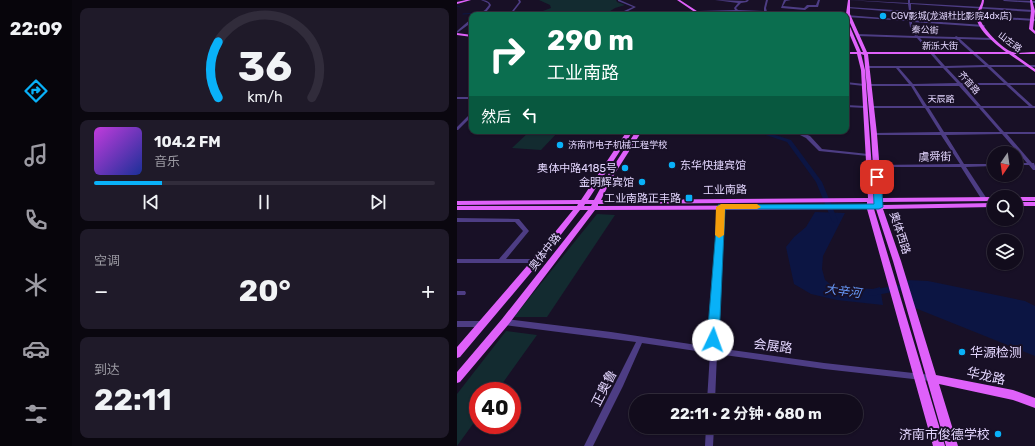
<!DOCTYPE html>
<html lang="zh">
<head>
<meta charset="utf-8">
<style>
	:root { --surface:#120c1c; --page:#1f1a29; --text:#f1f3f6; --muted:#9c9ba3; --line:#312c3b; --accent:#09b1f8 }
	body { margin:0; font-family:Rubik,"Noto Sans SC",sans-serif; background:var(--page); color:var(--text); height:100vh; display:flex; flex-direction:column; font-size:15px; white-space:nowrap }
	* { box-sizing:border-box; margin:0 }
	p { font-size:13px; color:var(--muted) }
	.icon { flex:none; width:22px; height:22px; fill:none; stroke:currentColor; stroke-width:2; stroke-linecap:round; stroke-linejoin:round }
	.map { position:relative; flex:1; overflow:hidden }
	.details { display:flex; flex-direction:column; gap:8px; padding:8px; background:#0a070f; width:385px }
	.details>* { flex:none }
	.top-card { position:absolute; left:12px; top:12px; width:380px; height:122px; border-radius:8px; box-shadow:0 1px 3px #0004,0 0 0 1px var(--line); background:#0b6e4f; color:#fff; overflow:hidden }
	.needle { width:26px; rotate:193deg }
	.buttons { position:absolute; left:530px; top:146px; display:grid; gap:8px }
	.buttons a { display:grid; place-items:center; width:36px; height:36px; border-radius:50%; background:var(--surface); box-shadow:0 1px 3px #0004,0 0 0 1px var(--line); font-size:20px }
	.speed { position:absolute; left:12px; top:382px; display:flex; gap:8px; font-size:20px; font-weight:700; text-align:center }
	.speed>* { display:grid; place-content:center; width:52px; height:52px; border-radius:50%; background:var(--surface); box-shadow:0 1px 3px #0004,0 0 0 1px var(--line); line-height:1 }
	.speed .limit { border:6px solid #d22; background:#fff; color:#111 }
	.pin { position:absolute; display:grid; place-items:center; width:34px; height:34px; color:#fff; margin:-17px; border-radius:8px; box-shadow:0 2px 6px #0006 }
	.me { position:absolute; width:44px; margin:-22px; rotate:3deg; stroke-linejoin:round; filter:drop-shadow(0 0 3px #0008) }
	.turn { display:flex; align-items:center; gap:14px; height:84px; padding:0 12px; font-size:18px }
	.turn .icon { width:52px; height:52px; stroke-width:2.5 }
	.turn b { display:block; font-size:28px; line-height:34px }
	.then { display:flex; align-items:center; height:38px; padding:0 12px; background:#0003; gap:8px; font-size:15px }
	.big { font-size:30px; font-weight:700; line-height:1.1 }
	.details .widget { flex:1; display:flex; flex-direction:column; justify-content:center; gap:6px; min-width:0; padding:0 14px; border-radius:8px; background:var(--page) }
	.details .dial { align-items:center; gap:0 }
	.dial svg { height:104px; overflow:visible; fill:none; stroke:var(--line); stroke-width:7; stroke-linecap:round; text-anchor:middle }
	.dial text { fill:var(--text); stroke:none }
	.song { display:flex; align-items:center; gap:12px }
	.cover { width:48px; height:48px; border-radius:6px; background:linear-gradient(135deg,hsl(290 70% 55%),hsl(230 70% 35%)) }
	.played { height:4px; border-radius:2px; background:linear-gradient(90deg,var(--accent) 20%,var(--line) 20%) }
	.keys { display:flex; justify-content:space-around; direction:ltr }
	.heat { display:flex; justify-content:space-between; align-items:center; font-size:22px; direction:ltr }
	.trip { position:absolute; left:172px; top:394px; width:234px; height:40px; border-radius:20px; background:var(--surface); box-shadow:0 1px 3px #0004,0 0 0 1px var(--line); font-weight:700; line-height:40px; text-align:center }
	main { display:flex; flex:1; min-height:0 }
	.dock { display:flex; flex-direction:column; width:72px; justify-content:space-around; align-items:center; background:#07050b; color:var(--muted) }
	.dock .icon { width:28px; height:28px }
	.dock .selected { color:var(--accent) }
	.dock b { font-size:18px; color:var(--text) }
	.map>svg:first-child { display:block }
	.green { fill:#132b30 }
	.water { fill:#0c1543 }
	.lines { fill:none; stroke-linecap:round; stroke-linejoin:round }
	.stream { stroke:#0c1543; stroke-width:1 }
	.river { fill:#0c1543; fill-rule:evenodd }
	.minor { fill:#4d3d84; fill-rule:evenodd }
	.major { fill:#df61fa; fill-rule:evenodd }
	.route { fill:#09b1f8; stroke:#0673a1 }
	.slow { fill:#f59e0b }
	.poi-dot { fill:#09b1f8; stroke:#181026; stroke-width:1.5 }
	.labels { text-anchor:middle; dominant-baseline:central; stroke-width:4; stroke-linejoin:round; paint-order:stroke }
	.far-poi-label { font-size:9px; fill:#e3d6fe; stroke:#181026; text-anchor:start }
	.far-street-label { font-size:9px; fill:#e3d6fe; stroke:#181026 }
	.street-label { font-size:11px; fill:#e3d6fe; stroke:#181026 }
	.poi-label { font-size:11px; fill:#e3d6fe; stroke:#181026; text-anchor:end }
	.water-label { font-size:12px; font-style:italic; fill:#689afb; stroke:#181026 }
	.near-street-label { font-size:13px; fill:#e3d6fe; stroke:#181026 }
	.near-poi-label { font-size:13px; fill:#e3d6fe; stroke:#181026; text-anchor:start }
</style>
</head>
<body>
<main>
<nav class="dock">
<b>22:09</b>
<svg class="icon selected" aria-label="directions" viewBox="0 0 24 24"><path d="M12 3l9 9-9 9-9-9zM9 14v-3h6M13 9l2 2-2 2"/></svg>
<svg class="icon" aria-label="music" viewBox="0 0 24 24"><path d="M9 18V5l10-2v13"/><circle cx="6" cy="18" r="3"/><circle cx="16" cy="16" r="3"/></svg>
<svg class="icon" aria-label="phone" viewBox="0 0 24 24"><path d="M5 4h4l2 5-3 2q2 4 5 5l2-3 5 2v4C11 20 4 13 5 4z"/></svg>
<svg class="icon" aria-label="climate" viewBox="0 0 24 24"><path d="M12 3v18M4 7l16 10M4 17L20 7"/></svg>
<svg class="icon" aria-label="car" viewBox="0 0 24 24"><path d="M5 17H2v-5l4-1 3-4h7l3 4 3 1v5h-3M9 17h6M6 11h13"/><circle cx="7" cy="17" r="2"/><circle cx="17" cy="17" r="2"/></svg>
<svg class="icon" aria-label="filters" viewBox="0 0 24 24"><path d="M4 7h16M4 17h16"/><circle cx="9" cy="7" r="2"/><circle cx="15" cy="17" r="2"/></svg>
</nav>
<section class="details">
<div class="widget dial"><svg viewBox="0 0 100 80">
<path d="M14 69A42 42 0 1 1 86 69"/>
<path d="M14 69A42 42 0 0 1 14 26" stroke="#09b1f8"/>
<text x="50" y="56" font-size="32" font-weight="700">36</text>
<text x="50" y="72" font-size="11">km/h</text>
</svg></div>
<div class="widget">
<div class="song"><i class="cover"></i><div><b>104.2 FM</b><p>音乐</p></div></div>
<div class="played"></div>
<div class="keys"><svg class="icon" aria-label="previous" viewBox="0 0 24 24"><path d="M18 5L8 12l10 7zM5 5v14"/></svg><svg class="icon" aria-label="pause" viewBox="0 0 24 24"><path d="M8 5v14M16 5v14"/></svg><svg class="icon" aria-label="next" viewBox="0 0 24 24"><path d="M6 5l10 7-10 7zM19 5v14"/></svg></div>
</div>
<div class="widget"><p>空调</p>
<div class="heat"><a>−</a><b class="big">20°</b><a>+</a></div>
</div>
<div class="widget"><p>到达</p><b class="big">22:11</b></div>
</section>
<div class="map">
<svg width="578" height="446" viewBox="0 0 578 446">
	<rect width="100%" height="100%" fill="#181026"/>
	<path class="green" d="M82 0H162H159L160 2 168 5 158 8 147 15H75L94 8 93 5Z
		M73 131H102L84 150 55 148Z
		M140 214 158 215 90 317H57Z
		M49 331 80 335 40 391H21V417L0 446V394Z"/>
	<path class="water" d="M358 212 388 213 366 256 365 269 368 280 377 287 416 289 423 287 426 305 380 300 354 294 337 284 329 247 337 237 349 227Z
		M449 280 471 281 568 301 578 306V356L458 308Z"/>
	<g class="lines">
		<path class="stream" d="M0 6 3 7
			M6 14 20 13"/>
		<path class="river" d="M297 131H306L334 140 365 182 381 221 380 223H378L375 221 359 182 330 142Z
			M452 283 455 284 456 286 455 288 415 296 412 295 411 293 412 291 415 290Z"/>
		<path class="minor" d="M24 0C28 0 32 1 34 5 31 11 27 15 20 15L28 10 32 5 31 3Z
			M61 0H63L64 2 54 15H52L62 2Z
			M161 0H163L179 7 169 12V13L278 10 277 8 281 3 258 0 288 1 290 0H292L290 2 284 3 279 8 281 10 307 11V8L309 0H311L309 8 310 12 370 15 310 13V15H308L307 13 280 12 168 15 167 14V11L176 7 161 1Z
			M327 0H334L329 1 326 6 347 8 350 5H359L361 0H363L361 7H352L348 10 324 8Z
			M391 0 451 3V0H453V3L577 10 576 12 454 4V11L578 19V21L454 13 455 20 527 25 528 26 527 27 455 22V27L461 36 498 37 499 36 501 37 537 38V40H536L503 39 532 65H578V67H534L551 83H578V85H553L576 106H578V108H526L547 132H578V134H550L575 163H577L578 166V170H576L572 165H559V163H570L545 134 489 135 507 164H537V166L509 167 530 199 529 200H525L504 167H417V165H419L503 164 484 135H417L415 134 417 133 483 132 468 108H414L413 107 415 106H466L454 86H412L410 85 412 84H452L439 68H409V66H484L460 38 400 36 399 35 400 34 458 36 453 27 452 21 389 17V15L452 20V13L390 8 391 7 452 11 451 4ZM463 38 499 39 528 65 488 66ZM530 67 547 83H504L490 68ZM442 68H486L500 83 456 84ZM506 85H549L572 106H524ZM457 86H502L520 106H470ZM472 108H522L543 132H487Z
			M546 0 578 1V3L547 1Z
			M15 18V20L11 25 0 33V31Z
			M389 82 407 84 409 85 407 86 389 84Z
			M0 97H15V99H0Z
			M389 105 408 106 410 107 408 108 389 107Z
			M14 113H15V116L1 130H0V127Z
			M335 131H341L353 136 365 149 411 154 413 155 411 156 362 151 349 138Z
			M264 205 267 207 260 348 367 363 474 375 477 376 478 378 477 380 474 381 367 369 260 354 258 401H250L253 353 185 343 166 386 136 446H127L179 342 48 325 46 324 45 322 46 320 48 319 154 332 253 347 261 207Z
			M0 218 62 219 72 231 49 259H81L82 261 81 263H0V259H42L66 231 58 222H0Z
			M0 291H8L9 293 8 295H0Z
			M0 321H26L28 322 29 324 28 326 26 327H0Z
			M249 427H257L256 446H248Z"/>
		<path class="major" d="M9 0H14L0 4V2Z
			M220 0H223L246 15H242Z
			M391 0H393V14L410 52H549C540 45 517 28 520 15 520 10 524 6 525 0H527C527 6 522 12 523 18 524 27 545 48 553 51 558 54 572 52 578 52V54H557L578 69V72L552 54H411L420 134 425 198 537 197V201L425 202V205L537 203V207L426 209 444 261 479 375 556 390 578 398V408L556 400 482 384 501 446H489L436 261 419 209H417L488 446H476L410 209 138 210 51 325 3 382 0 383V372L45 319 131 210H123L82 263 3 357 0 358V347L76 259 116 210H0V206H120L121 204 0 205V201L124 200 170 131H176L131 200H137L149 178 179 131H185L155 178 144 200 411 198 404 70 400 54H389V52H400L389 26V21L391 22 404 52H406L389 14ZM404 54 407 55 414 134 418 198H417L408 70ZM410 202V205L141 206V204ZM128 204H135L134 206H127Z
			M573 0H575L578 11 576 29 578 31V34L572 29 574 11Z
			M0 33 15 35V37L0 35Z
			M559 197H578V201H559Z
			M559 202H578V206H559Z"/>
	</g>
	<path class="route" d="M420 175 424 177 426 207 422 209H268L262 340 261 344 256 345 252 344 250 340 261 205 417 204 416 177Z"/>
	<path class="slow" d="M264 204H300L304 207 300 209H268L267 235 262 238 258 235 259 207Z"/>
	<g class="poi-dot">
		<circle cx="426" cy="16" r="4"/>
		<circle cx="103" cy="145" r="4"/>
		<circle cx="215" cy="165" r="4"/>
		<circle cx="168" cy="168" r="4"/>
		<circle cx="185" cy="182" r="4"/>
		<rect x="228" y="194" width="8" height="8" rx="2"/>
		<circle cx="505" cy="352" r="4"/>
		<circle cx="541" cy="434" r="4"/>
	</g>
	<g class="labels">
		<g class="far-poi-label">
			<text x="434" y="16">CGV影城(龙湖杜比影院4dx店)</text>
			<text x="111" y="145">济南市电子机械工程学校</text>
		</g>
		<g class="far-street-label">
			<text transform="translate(468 30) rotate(2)">秦公街</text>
			<text transform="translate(553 42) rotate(37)">山左路</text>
			<text x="483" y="46">新泺大街</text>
			<text transform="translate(512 83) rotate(49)">齐音路</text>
			<text x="484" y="99">天辰路</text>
		</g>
		<g class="street-label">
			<text transform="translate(478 157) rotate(-1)">虞舜街</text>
			<text transform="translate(268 190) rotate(-1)">工业南路</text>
			<text transform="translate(443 233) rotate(72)">奥体西路</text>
			<text transform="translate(88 252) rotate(-52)">奥体中路</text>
		</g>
		<g class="poi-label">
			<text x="223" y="165" text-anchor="start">东华快捷宾馆</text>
			<text x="160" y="168">奥体中路4185号</text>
			<text x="177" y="182">金明辉宾馆</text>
			<text x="224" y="198">工业南路正丰路</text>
		</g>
		<g class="water-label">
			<text transform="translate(386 291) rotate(8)">大辛河</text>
		</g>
		<g class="near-street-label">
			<text transform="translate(316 346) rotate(7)">会展路</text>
			<text transform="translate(529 376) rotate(12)">华龙路</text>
			<text transform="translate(147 388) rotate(-63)">正奥鲁</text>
		</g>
		<g class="near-poi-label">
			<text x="513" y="352">华源检测</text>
			<text x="533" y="434" text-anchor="end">济南市俊德学校</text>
		</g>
	</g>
</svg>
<div class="buttons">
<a><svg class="needle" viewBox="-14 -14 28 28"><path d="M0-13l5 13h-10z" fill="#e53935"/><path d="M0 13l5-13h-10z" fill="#9c9ba3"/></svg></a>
<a><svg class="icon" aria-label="search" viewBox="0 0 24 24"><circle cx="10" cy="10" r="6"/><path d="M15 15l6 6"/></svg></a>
<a><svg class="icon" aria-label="layers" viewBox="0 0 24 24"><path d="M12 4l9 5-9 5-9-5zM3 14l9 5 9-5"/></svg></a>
</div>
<div class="speed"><div class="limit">40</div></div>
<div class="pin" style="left:420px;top:177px;background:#d93025"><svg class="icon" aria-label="arrive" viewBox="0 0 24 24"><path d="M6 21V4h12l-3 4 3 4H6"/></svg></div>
<svg class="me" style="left:256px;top:340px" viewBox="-20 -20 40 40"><circle r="19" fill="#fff"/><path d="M0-13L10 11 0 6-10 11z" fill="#09b1f8"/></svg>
<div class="trip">22:11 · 2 分钟 · 680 m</div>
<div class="top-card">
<div class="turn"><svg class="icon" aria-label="right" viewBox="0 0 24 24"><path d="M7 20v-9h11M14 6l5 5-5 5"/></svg><div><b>290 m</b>工业南路</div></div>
<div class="then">然后<svg class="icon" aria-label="left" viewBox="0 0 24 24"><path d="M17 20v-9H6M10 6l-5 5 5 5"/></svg></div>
</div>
</div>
</main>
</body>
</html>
